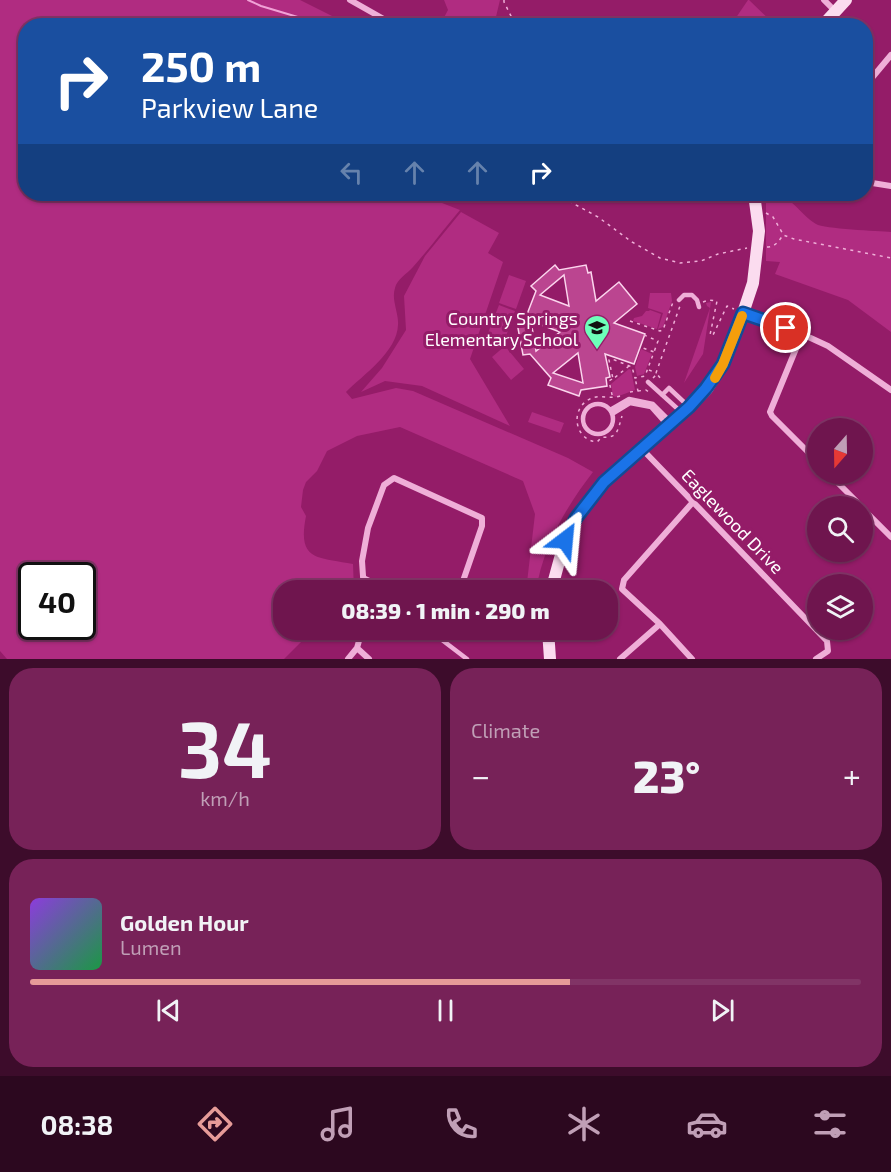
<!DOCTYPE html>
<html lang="en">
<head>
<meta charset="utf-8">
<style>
	:root { --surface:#6f154e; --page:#772258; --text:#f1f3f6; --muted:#c09fb6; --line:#813466; --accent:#e69b98 }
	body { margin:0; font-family:"Exo 2",sans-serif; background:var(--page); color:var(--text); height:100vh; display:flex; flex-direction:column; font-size:22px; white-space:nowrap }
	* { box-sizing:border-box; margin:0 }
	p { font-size:20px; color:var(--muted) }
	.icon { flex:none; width:33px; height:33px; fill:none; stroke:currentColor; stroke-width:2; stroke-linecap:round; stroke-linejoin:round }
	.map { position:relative; height:659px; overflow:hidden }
	.sheet { display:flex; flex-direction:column; gap:9px; padding:9px; background:#3d0c2b; flex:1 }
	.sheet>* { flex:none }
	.banner { position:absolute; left:18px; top:18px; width:855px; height:183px; border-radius:24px; box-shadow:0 2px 4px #0004,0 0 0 2px var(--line); background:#1a4fa0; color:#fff; overflow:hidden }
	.needle { width:39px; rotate:200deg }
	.buttons { position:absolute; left:807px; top:418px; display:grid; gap:12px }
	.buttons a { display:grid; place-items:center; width:66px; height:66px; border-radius:50%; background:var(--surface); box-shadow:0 2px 4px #0004,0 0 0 2px var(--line); font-size:30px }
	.speed { position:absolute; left:18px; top:562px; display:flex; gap:12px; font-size:30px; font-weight:700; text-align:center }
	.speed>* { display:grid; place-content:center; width:78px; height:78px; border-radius:50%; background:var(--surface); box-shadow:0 2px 4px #0004,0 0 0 2px var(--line); line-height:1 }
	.speed .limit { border:3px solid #111; border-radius:9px; background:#fff; color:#111 }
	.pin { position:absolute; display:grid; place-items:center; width:51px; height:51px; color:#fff; margin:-26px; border:3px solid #fff; border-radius:50%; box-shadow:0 2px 6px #0007 }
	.me { position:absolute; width:66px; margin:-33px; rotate:29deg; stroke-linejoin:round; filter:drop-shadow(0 0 4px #0008) }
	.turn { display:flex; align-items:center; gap:21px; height:126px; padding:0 24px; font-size:27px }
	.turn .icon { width:78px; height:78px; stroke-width:2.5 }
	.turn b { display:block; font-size:42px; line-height:51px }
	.lanes { display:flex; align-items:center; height:57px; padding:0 24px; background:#0003; justify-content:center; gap:30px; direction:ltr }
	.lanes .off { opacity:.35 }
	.big { font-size:45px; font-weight:800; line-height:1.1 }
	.sheet .widget { flex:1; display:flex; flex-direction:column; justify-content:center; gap:9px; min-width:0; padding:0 21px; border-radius:24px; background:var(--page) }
	.sheet .dial { align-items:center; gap:0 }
	.dial b { font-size:78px; line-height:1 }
	.song { display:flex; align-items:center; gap:18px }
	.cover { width:72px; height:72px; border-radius:9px; background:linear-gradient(135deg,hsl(270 70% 55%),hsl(140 70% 35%)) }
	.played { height:6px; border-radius:3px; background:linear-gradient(90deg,var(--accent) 65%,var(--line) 65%) }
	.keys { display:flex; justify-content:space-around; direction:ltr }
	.heat { display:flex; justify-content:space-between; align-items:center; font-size:33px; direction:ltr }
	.sheet .tiles { flex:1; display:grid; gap:9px; grid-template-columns:1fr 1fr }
	.widget:last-child { grid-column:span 2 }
	.trip { position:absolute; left:273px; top:580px; width:345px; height:60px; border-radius:24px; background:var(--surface); box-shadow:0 2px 4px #0004,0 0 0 2px var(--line); font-weight:800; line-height:60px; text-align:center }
	.menu { display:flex; height:96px; justify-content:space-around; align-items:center; background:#2c081f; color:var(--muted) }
	.menu .icon { width:42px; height:42px }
	.menu .active { color:var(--accent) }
	.menu b { font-size:27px; color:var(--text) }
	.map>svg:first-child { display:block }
	.green { fill:#b02c81; fill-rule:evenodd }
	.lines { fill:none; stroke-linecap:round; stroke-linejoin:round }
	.stream { stroke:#f1a2d6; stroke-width:2 }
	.building { fill:#bb4590; stroke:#fbd5ed; stroke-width:1.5; fill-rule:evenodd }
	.path { stroke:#efafd8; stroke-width:1.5; stroke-dasharray:3 4.5; stroke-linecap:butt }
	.lane { stroke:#efafd8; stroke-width:4.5 }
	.street { stroke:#efafd8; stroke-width:6 }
	.secondary { stroke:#fbdcef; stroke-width:12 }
	.route-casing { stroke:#114b97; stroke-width:15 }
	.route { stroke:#1a73e8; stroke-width:10 }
	.slow { stroke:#f59e0b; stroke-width:10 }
	.labels { text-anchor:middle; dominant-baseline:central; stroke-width:6; stroke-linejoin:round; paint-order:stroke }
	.poi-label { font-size:18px; fill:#fff; stroke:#941c68; text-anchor:end }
	.street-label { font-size:18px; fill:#fff; stroke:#941c68 }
</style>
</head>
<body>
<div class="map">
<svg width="891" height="659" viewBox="0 0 891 659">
	<rect width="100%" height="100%" fill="#941c68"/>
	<path class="green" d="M0 0H300L350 25 26 26V194H419L460 210C444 229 429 249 413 267 407 274 397 279 395 288 391 300 399 313 398 325 397 352 363 375 346 392L352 399 396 388 413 391 568 458 593 472C566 507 543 546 536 591H526L535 514 523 481 400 427 357 436 327 451 317 471 306 482 303 490 301 507 306 516C297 561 317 557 353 564L354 591 318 588 317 591H284V630H309L303 640 284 659H7L0 651ZM32 576H82V627H32Z
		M444 0H500L494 25H440L448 10Z
		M748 0H749L775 25H731Z
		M766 194C792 193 797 212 816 224 824 229 878 231 891 232V332L848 300 775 274 780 262 766 261Z
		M461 212 499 233 488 253 503 262 470 359 510 426 422 386 385 381 361 392 382 368 406 330 404 296 425 256Z
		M509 275 526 281 516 309 499 303Z
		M650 293H671L672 301 663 327 658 329 663 313 648 308Z
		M711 302 703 354 684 383 710 308 707 306 706 303Z
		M499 305 515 311 505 339 488 333Z
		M650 310 661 314 657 329 633 321 634 318 642 316 646 311H649Z
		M505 346 524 369 511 380 492 357Z
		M641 349 652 354 644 374 637 376 635 367Z
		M629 369 631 370 635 390 616 397 613 396 611 384Z
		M532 412 564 423 560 433 528 422Z"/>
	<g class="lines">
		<path class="stream" d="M248 0 261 6 311 21 317 26"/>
	</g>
	<path class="building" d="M555 265 559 270 586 265 588 273 591 272 596 301 619 282 637 304 614 323 645 334 634 364 605 354 610 377 606 378 607 386 581 390 579 396 548 385 551 378 530 354 523 355 517 323 524 322 536 291 531 286ZM564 275 569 306 540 295ZM531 321 560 332 536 351ZM578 353 583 383 553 373Z"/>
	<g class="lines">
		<path class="path" d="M504 0V2L513 20 528 26
			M556 194 598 217 632 242 660 258 680 263 701 261 718 254 747 248
			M766 213 773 217 783 234
			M767 247C775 247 779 241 783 235L794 239 891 258
			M703 302 709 300 717 301 710 335H713L727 306 734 309
			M630 321 660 331 663 330 673 302
			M644 335 658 341 654 352
			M629 366 613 379 609 360 612 359 632 367 635 378 645 376 654 352 640 347
			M649 370 656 373 680 306
			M653 378 657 374 661 379
			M612 379 609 381 613 399
			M638 391 646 390 650 393
			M630 392 638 391 635 378
			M620 396C609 400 598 393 588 400 570 411 575 440 597 442L602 437C618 439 618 429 622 416"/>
		<path class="lane" d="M679 300 684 295H692L697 300 699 307
			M648 382 680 411
			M662 395 669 388 687 405
			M583 419a15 15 0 1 1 30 0a15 15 0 1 1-30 0Z
			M610 410 629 399 653 404 670 421
			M612 414 630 403 651 407 667 425
			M363 577 371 581 383 591
			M429 630 467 659"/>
		<path class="street" d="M350 0 396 26
			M824 0 835 11
			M866 85 891 55
			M866 182 891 186
			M743 313 802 334 828 346 891 390
			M802 334 770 412 772 416 818 462
			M642 449 827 641 828 651 816 659
			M829 474 862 507
			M862 508 891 537
			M364 591 362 561 368 528 384 485 394 478 482 518V526L463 581 465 589 471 591
			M357 648 369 659
			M348 659 357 648 362 630
			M620 659 660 624
			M692 659 660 624 622 589 624 580 693 502"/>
		<path class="secondary" d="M822 26 846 0
			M551 591 565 540 576 518 604 482 689 407 707 389 723 364 743 313 753 283 759 231 754 194
			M548 630 550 659"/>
	</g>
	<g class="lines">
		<defs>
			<path id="route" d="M565 540 576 518 604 482 689 407 706 388 723 364 743 313 786 328"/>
		</defs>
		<use href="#route" class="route-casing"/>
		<use href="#route" class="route"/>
		<path class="slow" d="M715 378 723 364 742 316"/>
	</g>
	<defs>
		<symbol id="school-pin" viewBox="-11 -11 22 30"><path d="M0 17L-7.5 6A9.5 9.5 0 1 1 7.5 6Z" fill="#6dffb9" stroke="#941c68"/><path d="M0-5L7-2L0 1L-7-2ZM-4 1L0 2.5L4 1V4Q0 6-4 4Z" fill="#111"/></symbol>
	</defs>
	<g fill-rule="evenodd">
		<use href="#school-pin" x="582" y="313" width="30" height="40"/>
	</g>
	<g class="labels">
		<g class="poi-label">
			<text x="578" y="318">Country Springs<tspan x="578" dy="21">Elementary School</tspan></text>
		</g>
		<g class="street-label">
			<text transform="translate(733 521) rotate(46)">Eaglewood Drive</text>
		</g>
	</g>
</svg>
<div class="buttons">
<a><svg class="needle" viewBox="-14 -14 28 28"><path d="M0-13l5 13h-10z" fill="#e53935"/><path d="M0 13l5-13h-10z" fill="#c09fb6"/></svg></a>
<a><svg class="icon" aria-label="search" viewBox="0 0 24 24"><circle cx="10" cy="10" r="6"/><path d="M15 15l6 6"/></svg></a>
<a><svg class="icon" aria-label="layers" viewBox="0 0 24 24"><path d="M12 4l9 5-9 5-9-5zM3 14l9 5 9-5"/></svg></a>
</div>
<div class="speed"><div class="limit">40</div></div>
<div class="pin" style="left:786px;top:328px;background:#d93025"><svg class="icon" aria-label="arrive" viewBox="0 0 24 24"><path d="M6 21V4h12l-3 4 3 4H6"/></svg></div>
<svg class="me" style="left:565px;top:540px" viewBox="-20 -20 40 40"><path d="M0-17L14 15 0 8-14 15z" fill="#1a73e8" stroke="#fff" stroke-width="4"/></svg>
<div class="trip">08:39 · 1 min · 290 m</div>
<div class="banner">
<div class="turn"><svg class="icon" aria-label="right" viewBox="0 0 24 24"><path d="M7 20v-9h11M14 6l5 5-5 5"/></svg><div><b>250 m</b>Parkview Lane</div></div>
<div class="lanes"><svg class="icon off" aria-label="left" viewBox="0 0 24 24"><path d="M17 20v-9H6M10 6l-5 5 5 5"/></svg><svg class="icon off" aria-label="ahead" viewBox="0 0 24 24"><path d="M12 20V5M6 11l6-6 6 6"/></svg><svg class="icon off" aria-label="ahead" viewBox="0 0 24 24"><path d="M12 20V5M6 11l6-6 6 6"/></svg><svg class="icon" aria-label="right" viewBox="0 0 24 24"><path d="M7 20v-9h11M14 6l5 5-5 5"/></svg></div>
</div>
</div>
<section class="sheet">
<div class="tiles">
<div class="widget dial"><b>34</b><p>km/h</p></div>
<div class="widget"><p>Climate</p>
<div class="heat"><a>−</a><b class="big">23°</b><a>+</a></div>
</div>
<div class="widget">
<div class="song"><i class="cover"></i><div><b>Golden Hour</b><p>Lumen</p></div></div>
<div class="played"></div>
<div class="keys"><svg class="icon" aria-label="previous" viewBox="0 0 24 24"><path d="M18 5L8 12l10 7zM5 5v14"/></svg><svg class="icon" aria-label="pause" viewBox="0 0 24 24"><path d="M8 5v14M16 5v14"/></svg><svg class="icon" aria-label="next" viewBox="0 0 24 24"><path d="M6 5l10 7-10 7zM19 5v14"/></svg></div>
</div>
</div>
</section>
<nav class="menu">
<b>08:38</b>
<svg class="icon active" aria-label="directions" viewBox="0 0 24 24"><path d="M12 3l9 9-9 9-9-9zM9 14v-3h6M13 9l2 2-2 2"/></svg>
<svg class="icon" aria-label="music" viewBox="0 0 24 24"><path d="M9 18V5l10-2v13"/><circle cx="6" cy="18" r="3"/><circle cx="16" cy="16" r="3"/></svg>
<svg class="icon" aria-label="phone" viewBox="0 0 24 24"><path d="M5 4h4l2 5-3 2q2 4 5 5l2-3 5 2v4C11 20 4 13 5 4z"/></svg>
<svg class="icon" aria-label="climate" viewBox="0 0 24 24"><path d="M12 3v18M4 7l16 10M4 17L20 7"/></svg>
<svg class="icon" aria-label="car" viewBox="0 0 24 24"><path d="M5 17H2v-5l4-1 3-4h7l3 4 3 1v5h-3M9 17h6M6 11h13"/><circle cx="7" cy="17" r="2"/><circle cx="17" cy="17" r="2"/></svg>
<svg class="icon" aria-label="filters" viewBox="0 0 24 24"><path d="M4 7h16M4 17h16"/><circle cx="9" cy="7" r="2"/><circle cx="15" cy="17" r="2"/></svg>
</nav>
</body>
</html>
